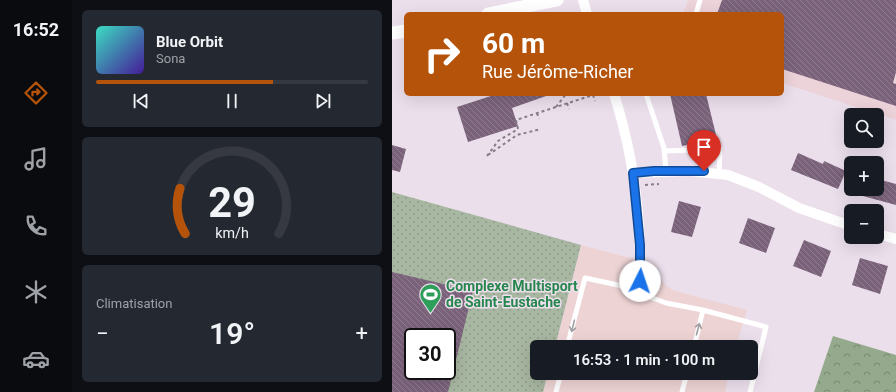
<!DOCTYPE html>
<html lang="fr">
<head>
<meta charset="utf-8">
<style>
	:root { --surface:#171b24; --page:#242831; --text:#f1f3f6; --muted:#9ea1a6; --line:#363941; --accent:#b45309 }
	body { margin:0; font-family:Roboto,sans-serif; background:var(--page); color:var(--text); height:100vh; display:flex; flex-direction:column; font-size:15px; white-space:nowrap }
	* { box-sizing:border-box; margin:0 }
	p { font-size:13px; color:var(--muted) }
	.icon { flex:none; width:22px; height:22px; fill:none; stroke:currentColor; stroke-width:2; stroke-linecap:round; stroke-linejoin:round }
	.map { position:relative; flex:1; overflow:hidden }
	.sheet { display:flex; flex-direction:column; gap:10px; padding:10px; background:#0d0f14; width:320px }
	.sheet>* { flex:none }
	.top-card { position:absolute; left:12px; top:12px; width:380px; height:84px; border-radius:6px; box-shadow:0 4px 16px #0002; background:#b45309; color:#fff; overflow:hidden }
	.fabs { position:absolute; left:452px; top:108px; display:grid; gap:8px }
	.fabs a { display:grid; place-items:center; width:40px; height:40px; border-radius:6px; background:var(--surface); box-shadow:0 4px 16px #0002; font-size:20px }
	.speed { position:absolute; left:12px; top:328px; display:flex; gap:8px; font-size:20px; font-weight:700; text-align:center }
	.speed>* { display:grid; place-content:center; width:52px; height:52px; border-radius:50%; background:var(--surface); box-shadow:0 4px 16px #0002; line-height:1 }
	.speed .limit { border:2px solid #111; border-radius:6px; background:#fff; color:#111 }
	.pin { position:absolute; display:grid; place-items:center; width:34px; height:34px; color:#fff; margin:-41px -17px; border-radius:50% 50% 50% 0; rotate:-45deg; box-shadow:0 0 4px #0007 }
	.pin .icon { rotate:45deg }
	.me { position:absolute; width:44px; margin:-22px; rotate:4deg; stroke-linejoin:round; filter:drop-shadow(0 0 3px #0008) }
	.turn { display:flex; align-items:center; gap:14px; height:84px; padding:0 12px; font-size:18px }
	.turn .icon { width:52px; height:52px; stroke-width:2.5 }
	.turn b { display:block; font-size:28px; line-height:34px }
	.big { font-size:30px; font-weight:600; line-height:1.1 }
	.sheet .card { flex:1; display:flex; flex-direction:column; justify-content:center; gap:6px; min-width:0; padding:0 14px; border-radius:6px; background:var(--page) }
	.sheet .dial { align-items:center; gap:0 }
	.dial svg { height:104px; overflow:visible; fill:none; stroke:var(--line); stroke-width:7; stroke-linecap:round; text-anchor:middle }
	.dial text { fill:var(--text); stroke:none }
	.song { display:flex; align-items:center; gap:12px }
	.cover { width:48px; height:48px; border-radius:6px; background:linear-gradient(135deg,hsl(170 70% 55%),hsl(260 70% 35%)) }
	.played { height:4px; border-radius:2px; background:linear-gradient(90deg,var(--accent) 65%,var(--line) 65%) }
	.keys { display:flex; justify-content:space-around; direction:ltr }
	.heat { display:flex; justify-content:space-between; align-items:center; font-size:22px; direction:ltr }
	.trip { position:absolute; left:138px; top:340px; width:228px; height:40px; border-radius:6px; background:var(--surface); box-shadow:0 4px 16px #0002; font-weight:600; line-height:40px; text-align:center }
	main { display:flex; flex:1; min-height:0 }
	.tab-bar { display:flex; flex-direction:column; width:72px; justify-content:space-around; align-items:center; background:#090b0e; color:var(--muted) }
	.tab-bar .icon { width:28px; height:28px }
	.tab-bar .current { color:var(--accent) }
	.tab-bar b { font-size:18px; color:var(--text) }
	.map>svg:first-child { display:block }
	.commercial { fill:#ecd2d9 }
	.education { fill:#edd3d4 }
	.grass { fill:url(#grass-dots); fill-rule:evenodd }
	.forest { fill:url(#forest-crowns) }
	.building { fill:url(#building-back-hatch); fill-rule:evenodd }
	.lines { fill:none; stroke-linecap:round; stroke-linejoin:round }
	.path { stroke:#867e87; stroke-width:2; stroke-dasharray:3 3; stroke-linecap:butt }
	.service { stroke:#fff; stroke-width:5 }
	.minor { stroke:#fff; stroke-width:10 }
	.tertiary { stroke:#fff; stroke-width:13 }
	.oneway { stroke:#a19fa1 }
	.route-casing { stroke:#114b97; stroke-width:10 }
	.route { stroke:#1a73e8; stroke-width:7 }
	.labels { text-anchor:middle; dominant-baseline:central; stroke-width:3; stroke-linejoin:round; paint-order:stroke }
	.leisure-label { font-size:14px; font-weight:bold; fill:#27864d; stroke:#ecdfec; text-anchor:start }
</style>
</head>
<body>
<main>
<nav class="tab-bar">
<b>16:52</b>
<svg class="icon current" aria-label="directions" viewBox="0 0 24 24"><path d="M12 3l9 9-9 9-9-9zM9 14v-3h6M13 9l2 2-2 2"/></svg>
<svg class="icon" aria-label="music" viewBox="0 0 24 24"><path d="M9 18V5l10-2v13"/><circle cx="6" cy="18" r="3"/><circle cx="16" cy="16" r="3"/></svg>
<svg class="icon" aria-label="phone" viewBox="0 0 24 24"><path d="M5 4h4l2 5-3 2q2 4 5 5l2-3 5 2v4C11 20 4 13 5 4z"/></svg>
<svg class="icon" aria-label="climate" viewBox="0 0 24 24"><path d="M12 3v18M4 7l16 10M4 17L20 7"/></svg>
<svg class="icon" aria-label="car" viewBox="0 0 24 24"><path d="M5 17H2v-5l4-1 3-4h7l3 4 3 1v5h-3M9 17h6M6 11h13"/><circle cx="7" cy="17" r="2"/><circle cx="17" cy="17" r="2"/></svg>
</nav>
<section class="sheet">
<div class="card">
<div class="song"><i class="cover"></i><div><b>Blue Orbit</b><p>Sona</p></div></div>
<div class="played"></div>
<div class="keys"><svg class="icon" aria-label="previous" viewBox="0 0 24 24"><path d="M18 5L8 12l10 7zM5 5v14"/></svg><svg class="icon" aria-label="pause" viewBox="0 0 24 24"><path d="M8 5v14M16 5v14"/></svg><svg class="icon" aria-label="next" viewBox="0 0 24 24"><path d="M6 5l10 7-10 7zM19 5v14"/></svg></div>
</div>
<div class="card dial"><svg viewBox="0 0 100 80">
<path d="M14 69A42 42 0 1 1 86 69"/>
<path d="M14 69A42 42 0 0 1 10 34" stroke="#b45309"/>
<text x="50" y="56" font-size="32" font-weight="700">29</text>
<text x="50" y="72" font-size="11">km/h</text>
</svg></div>
<div class="card"><p>Climatisation</p>
<div class="heat"><a>−</a><b class="big">19°</b><a>+</a></div>
</div>
</section>
<div class="map">
<svg width="504" height="392" viewBox="0 0 504 392">
	<defs>
		<pattern id="grass-dots" width="8" height="8" patternUnits="userSpaceOnUse"><rect width="8" height="8" fill="#a8b7a1"/><path d="M2 2h.1M6 6h.1" fill="none" stroke="#909c8a" stroke-width="1.8" stroke-linecap="round"/></pattern>
		<pattern id="forest-crowns" width="20" height="18" patternUnits="userSpaceOnUse"><rect width="20" height="18" fill="#95aa8c"/><path d="M2 6a3 3 0 1 1 6 0M12 15a3 3 0 1 1 6 0" fill="none" stroke="#788971"/></pattern>
		<pattern id="building-back-hatch" width="6" height="6" patternUnits="userSpaceOnUse"><rect width="6" height="6" fill="#7a627b"/><path d="M-1 5l2 2M0 0l6 6M5-1l2 2" fill="none" stroke="#8d7c8e"/></pattern>
	</defs>
	<rect width="100%" height="100%" fill="#ecdfec"/>
	<path class="commercial" d="M296 0H504V120L390 83V14H291Z"/>
	<path class="education" d="M189 245 261 264 271 283 280 290 355 310 344 347H163Z
		M156 373H337L333 392H151Z"/>
	<path class="grass" d="M0 192 189 245 163 347H145V373H156L151 392H0ZM21 337H55V371H21Z"/>
	<path class="forest" d="M441 336 504 355V392H422Z"/>
	<path class="building" d="M330 0H504V72L501 83 504 84V106L390 69V14H325Z
		M105 94H157V95L120 108 126 126 76 142 65 107Z
		M278 94H314L325 139 290 146Z
		M0 145 14 149 8 172 0 170Z
		M406 153 431 164 432 161 454 171 446 189 399 170Z
		M489 180 504 184V205L456 192V189H487Z
		M287 201 309 207 300 237 279 232Z
		M356 218 383 228 374 253 347 243Z
		M412 240 439 251 429 277 401 266Z
		M468 258 496 266 488 294 460 285Z
		M0 272 81 291 56 392H0ZM21 337H55V371H21Z"/>
	<g class="lines">
		<path class="path" d="M175 103 177 109
			M164 107 174 94
			M145 113 147 119
			M96 155 125 135 149 129
			M95 156 106 141 126 129 124 120 201 95 203 101
			M253 185 267 184
			M466 237 477 240"/>
		<path class="service" d="M304 14 308 0
			M254 94 272 148 274 171
			M272 151 328 149 327 173
			M175 347 193 278 226 285 274 303 311 310 374 327 358 392
			M302 347 311 310
			M164 392 169 373
			M290 392 295 373"/>
		<path class="minor" d="M191 0 195 14
			M222 94C236 138 244 181 247 227 248 249 250 270 245 292
			M241 173 298 171 336 175 367 187 407 208 459 226
			M485 234 504 239"/>
		<path class="tertiary" d="M96 14 165 0
			M0 33 14 31"/>
	</g>
	<defs><path id="oneway-shaft" d="M-6 0H5M1.5-3L5.5 0L1.5 3" fill="none" stroke-width="1.6" stroke-linecap="round" stroke-linejoin="round"/></defs>
	<g class="oneway">
		<use href="#oneway-shaft" transform="translate(181 326) rotate(104)"/>
		<use href="#oneway-shaft" transform="translate(306 329) rotate(-75)"/>
	</g>
	<g class="lines">
		<defs>
			<path id="route" d="M248 281V245L241 173 262 171H312"/>
		</defs>
		<use href="#route" class="route-casing"/>
		<use href="#route" class="route"/>
	</g>
	<defs>
		<symbol id="stadium-pin" viewBox="-11 -11 22 30"><path d="M0 17L-7.5 6A9.5 9.5 0 1 1 7.5 6Z" fill="#2e9e5b" stroke="#ecdfec"/><path d="M0-5a6.5 5 0 1 0 0 10a6.5 5 0 1 0 0-10ZM-3.5-1.8h7v3.6h-7Z" fill="#fff"/></symbol>
	</defs>
	<g fill-rule="evenodd">
		<use href="#stadium-pin" x="26" y="282" width="25" height="34"/>
	</g>
	<g class="labels">
		<g class="leisure-label">
			<text x="54" y="286">Complexe Multisport<tspan x="54" dy="16">de Saint-Eustache</tspan></text>
		</g>
	</g>
</svg>
<div class="fabs">
<a><svg class="icon" aria-label="search" viewBox="0 0 24 24"><circle cx="10" cy="10" r="6"/><path d="M15 15l6 6"/></svg></a>
<a>+</a>
<a>−</a>
</div>
<div class="speed"><div class="limit">30</div></div>
<div class="pin" style="left:312px;top:171px;background:#d93025"><svg class="icon" aria-label="arrive" viewBox="0 0 24 24"><path d="M6 21V4h12l-3 4 3 4H6"/></svg></div>
<svg class="me" style="left:248px;top:281px" viewBox="-20 -20 40 40"><circle r="19" fill="#fff"/><path d="M0-13L10 11 0 6-10 11z" fill="#1a73e8"/></svg>
<div class="trip">16:53 · 1 min · 100 m</div>
<div class="top-card">
<div class="turn"><svg class="icon" aria-label="right" viewBox="0 0 24 24"><path d="M7 20v-9h11M14 6l5 5-5 5"/></svg><div><b>60 m</b>Rue Jérôme-Richer</div></div>
</div>
</div>
</main>
</body>
</html>
